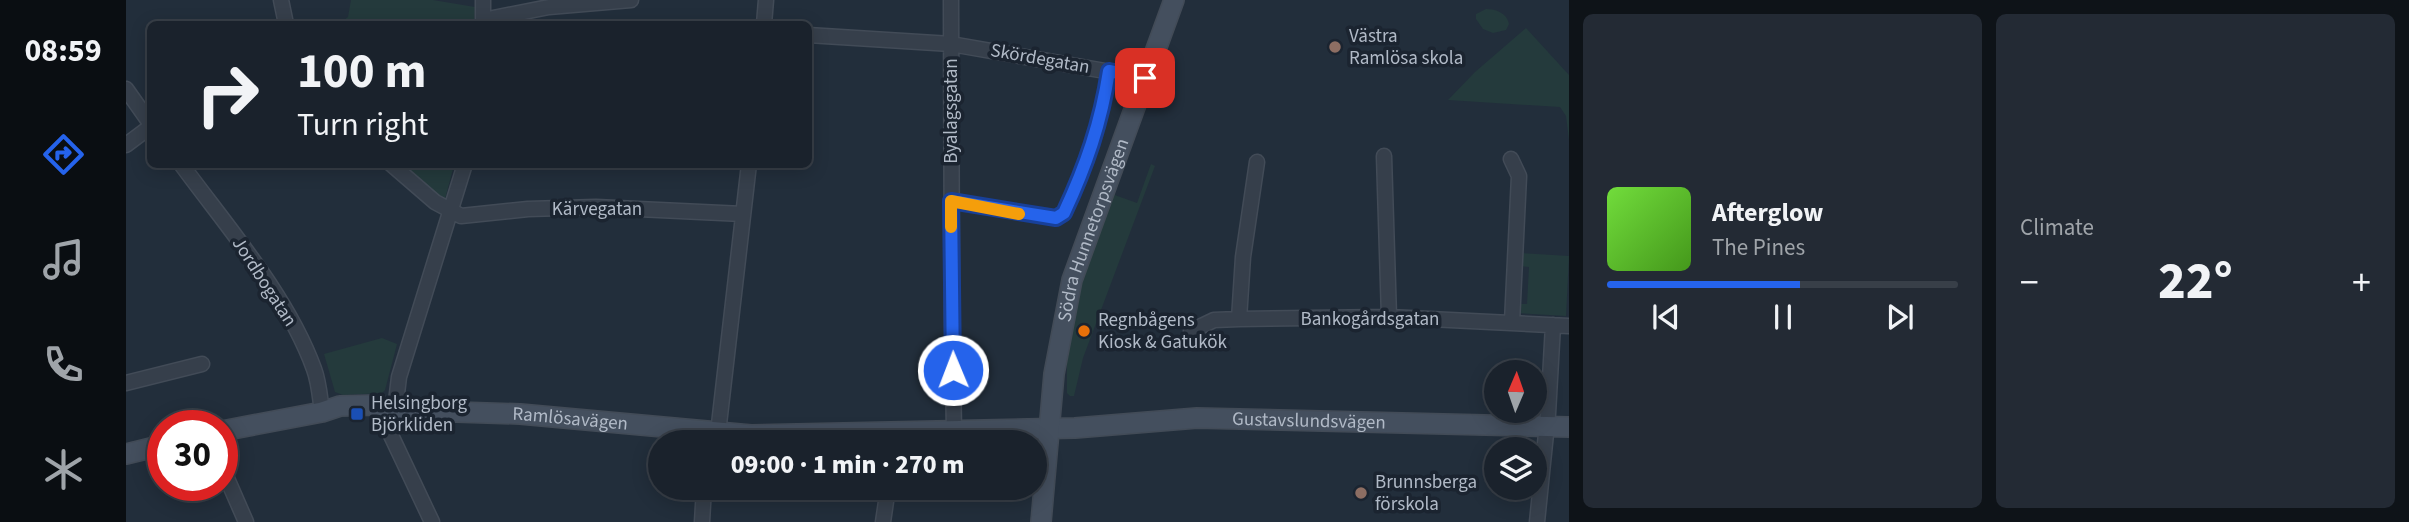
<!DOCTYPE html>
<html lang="en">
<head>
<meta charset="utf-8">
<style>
	:root { --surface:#1a222c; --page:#232a34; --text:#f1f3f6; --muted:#9fa4a9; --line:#383f48; --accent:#2563eb }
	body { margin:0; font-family:"Source Sans 3",sans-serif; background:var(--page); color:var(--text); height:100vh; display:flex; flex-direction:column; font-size:26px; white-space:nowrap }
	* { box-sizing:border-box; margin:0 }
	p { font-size:23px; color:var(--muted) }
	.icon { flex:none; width:38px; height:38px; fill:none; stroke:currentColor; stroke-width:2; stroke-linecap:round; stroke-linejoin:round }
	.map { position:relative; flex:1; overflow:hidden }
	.side { display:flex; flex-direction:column; gap:14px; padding:14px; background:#0e1318; width:840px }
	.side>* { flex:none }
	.banner { position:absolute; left:21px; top:21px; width:665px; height:147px; border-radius:10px; box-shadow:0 4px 18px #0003,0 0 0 2px var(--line); background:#1a222c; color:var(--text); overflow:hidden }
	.needle { width:46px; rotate:2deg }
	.tools { position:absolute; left:1358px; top:360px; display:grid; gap:14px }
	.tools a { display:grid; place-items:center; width:63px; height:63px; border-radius:50%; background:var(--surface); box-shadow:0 4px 18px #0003,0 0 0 2px var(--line); font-size:35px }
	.speed { position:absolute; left:21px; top:410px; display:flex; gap:14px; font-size:35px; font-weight:700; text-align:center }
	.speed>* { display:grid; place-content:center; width:91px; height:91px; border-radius:50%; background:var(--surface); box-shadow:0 4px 18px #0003,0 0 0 2px var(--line); line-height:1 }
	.speed .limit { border:10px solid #d22; background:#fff; color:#111 }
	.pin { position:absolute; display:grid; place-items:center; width:60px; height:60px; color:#fff; margin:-30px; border-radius:14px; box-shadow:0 4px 10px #0006 }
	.me { position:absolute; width:77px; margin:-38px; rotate:359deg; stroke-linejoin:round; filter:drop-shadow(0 0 5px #0008) }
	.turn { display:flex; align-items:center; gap:24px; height:147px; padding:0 35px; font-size:32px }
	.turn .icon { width:91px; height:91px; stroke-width:2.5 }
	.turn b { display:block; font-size:49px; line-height:60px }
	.big { font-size:52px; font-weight:800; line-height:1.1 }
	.side .widget { flex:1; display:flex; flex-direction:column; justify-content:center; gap:10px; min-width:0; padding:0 24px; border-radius:10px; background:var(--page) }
	.song { display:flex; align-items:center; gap:21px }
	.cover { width:84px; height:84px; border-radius:10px; background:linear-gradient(135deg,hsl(100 70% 55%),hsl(100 70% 35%)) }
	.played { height:7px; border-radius:4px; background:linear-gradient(90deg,var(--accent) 55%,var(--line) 55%) }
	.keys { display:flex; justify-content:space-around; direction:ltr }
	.heat { display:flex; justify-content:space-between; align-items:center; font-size:38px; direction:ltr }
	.side .tiles { flex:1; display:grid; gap:14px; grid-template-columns:repeat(2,1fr) }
	.trip { position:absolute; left:522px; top:430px; width:399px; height:70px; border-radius:35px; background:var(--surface); box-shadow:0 4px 18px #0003,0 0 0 2px var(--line); font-weight:800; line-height:70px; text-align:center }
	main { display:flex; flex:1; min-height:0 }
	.dock { display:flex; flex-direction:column; width:126px; justify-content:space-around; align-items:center; background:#0a0e12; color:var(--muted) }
	.dock .icon { width:49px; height:49px }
	.dock .active { color:var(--accent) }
	.dock b { font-size:32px; color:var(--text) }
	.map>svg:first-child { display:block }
	.green { fill:#243a3c }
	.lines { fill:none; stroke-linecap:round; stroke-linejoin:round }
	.lane-casing { stroke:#424b57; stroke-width:10 }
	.street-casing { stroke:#424b57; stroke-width:17 }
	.secondary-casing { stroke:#424b57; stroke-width:22 }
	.lane { stroke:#363f4b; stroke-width:7 }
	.street { stroke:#363f4b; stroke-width:14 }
	.secondary { stroke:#444f5e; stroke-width:19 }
	.route-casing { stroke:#184099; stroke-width:18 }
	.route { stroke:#2563eb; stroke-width:12 }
	.slow { stroke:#f59e0b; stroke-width:12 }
	.education-dot { fill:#8d6e63; stroke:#1b2430; stroke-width:2.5 }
	.food-dot { fill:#e8710a; stroke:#1b2430; stroke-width:2.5 }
	.transit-dot { fill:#1a4fb4; stroke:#1b2430; stroke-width:2.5 }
	.labels { text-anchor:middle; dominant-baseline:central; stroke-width:7; stroke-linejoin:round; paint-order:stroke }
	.poi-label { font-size:19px; fill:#b1bac7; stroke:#1b2430; text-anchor:start }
	.street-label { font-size:19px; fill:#b1bac7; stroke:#1b2430 }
</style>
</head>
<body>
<main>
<nav class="dock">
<b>08:59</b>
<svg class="icon active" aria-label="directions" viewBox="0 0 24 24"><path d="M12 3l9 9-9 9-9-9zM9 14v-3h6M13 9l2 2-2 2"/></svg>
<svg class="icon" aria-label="music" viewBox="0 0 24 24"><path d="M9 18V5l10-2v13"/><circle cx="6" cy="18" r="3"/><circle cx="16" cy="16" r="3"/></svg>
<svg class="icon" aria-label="phone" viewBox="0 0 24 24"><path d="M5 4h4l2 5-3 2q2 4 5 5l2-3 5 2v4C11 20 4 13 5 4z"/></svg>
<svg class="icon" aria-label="climate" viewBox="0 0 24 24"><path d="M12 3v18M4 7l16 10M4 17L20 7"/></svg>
</nav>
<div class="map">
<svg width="1443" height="522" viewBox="0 0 1443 522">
	<rect width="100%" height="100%" fill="#222e3b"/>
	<path class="green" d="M225 0H307L349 7 348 24H212L222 17Z
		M1360 9C1370 9 1381 13 1383 24L1380 30 1367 33 1357 29 1350 19V14Z
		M1400 28 1443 75V140L1440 116 1434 107 1322 100 1349 72Z
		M1025 164 1029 166 957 358 948 396H944L941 393V353L948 301 986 194 1011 203Z
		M270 165H328L319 199 311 198Z
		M1395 253 1443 256 1440 316 1392 313V304H1401L1403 267 1394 266Z
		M256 338 271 344 259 390 256 393 217 395 209 392 198 354Z"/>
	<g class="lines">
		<defs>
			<path id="lane" d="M826 201 923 219 930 218 938 213 974 120 983 72"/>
			<path id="street" d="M155 0 160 24
				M825 0 826 314 828 432
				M357 20 423 7 505 0
				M357 24V0
				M638 24 640 0
				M682 35 825 44 1019 78
				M0 89 24 123
				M0 145 24 127
				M1258 156 1263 317
				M1385 159 1393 176 1386 322
				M55 164C102 228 161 295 188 369 193 382 194 398 196 412
				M265 164 309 202 335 216 402 209 470 207 617 214
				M1113 319 1117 257 1131 162
				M1065 331 1088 320 1113 319 1263 317 1443 326
				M0 383 76 364
				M260 409 263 431 306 522
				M269 410 273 377 339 164
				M592 433 623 164
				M96 467 120 522
				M576 522 578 488
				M757 522 762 488
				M1411 522 1422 414 1427 325"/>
			<g id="secondary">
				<path id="s1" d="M96 431 196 412 214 406 252 405 269 410 394 414 625 435 949 428 1071 418 1443 427"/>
				<path d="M0 454 37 445"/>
				<path id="s2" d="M915 522 928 374 946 280 1048 0"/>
			</g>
		</defs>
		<use href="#lane" class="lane-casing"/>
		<use href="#street" class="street-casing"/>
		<use href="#secondary" class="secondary-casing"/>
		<use href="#lane" class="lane"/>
		<use href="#street" class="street"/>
		<use href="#secondary" class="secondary"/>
	</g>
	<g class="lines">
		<defs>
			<path id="route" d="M827 370 825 201 930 218 938 213C960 166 975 123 983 71L1019 78"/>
		</defs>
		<use href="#route" class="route-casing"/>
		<use href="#route" class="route"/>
		<path class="slow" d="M825 227V201L893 214"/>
	</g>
	<g class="education-dot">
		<circle cx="1209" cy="47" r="7"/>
		<circle cx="1235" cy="493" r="7"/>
	</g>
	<circle class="food-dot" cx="958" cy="331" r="7"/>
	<rect class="transit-dot" x="224" y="407" width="14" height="14" rx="3.5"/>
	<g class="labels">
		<g class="poi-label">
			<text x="1223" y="36">Västra<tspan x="1223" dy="22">Ramlösa skola</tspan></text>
			<text x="972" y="320">Regnbågens<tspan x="972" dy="22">Kiosk &amp; Gatukök</tspan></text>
			<text x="245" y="403">Helsingborg<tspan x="245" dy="22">Björkliden</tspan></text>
			<text x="1249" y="482">Brunnsberga<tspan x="1249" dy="22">förskola</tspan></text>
		</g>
		<g class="street-label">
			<text transform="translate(914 59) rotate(10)">Skördegatan</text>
			<text transform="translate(825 111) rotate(-90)">Byalagsgatan</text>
			<text x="471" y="209">Kärvegatan</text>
			<text stroke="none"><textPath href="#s2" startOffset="298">Södra Hunnetorpsvägen</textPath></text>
			<text transform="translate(138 282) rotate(57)">Jordbogatan</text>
			<text x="1244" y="319">Bankogårdsgatan</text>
			<text stroke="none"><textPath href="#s1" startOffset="352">Ramlösavägen</textPath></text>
			<text stroke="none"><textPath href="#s1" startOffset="1092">Gustavslundsvägen</textPath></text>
		</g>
	</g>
</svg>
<div class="tools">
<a><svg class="needle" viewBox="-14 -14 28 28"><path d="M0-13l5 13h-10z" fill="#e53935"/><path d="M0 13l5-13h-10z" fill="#9fa4a9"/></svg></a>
<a><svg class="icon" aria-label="layers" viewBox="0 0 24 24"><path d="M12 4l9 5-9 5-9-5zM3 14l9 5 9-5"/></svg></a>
</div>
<div class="speed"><div class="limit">30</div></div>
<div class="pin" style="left:1019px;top:78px;background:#d93025"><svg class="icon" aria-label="arrive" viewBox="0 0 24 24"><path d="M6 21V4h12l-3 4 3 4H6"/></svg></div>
<svg class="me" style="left:827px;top:370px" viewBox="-20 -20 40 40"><circle r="17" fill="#2563eb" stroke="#fff" stroke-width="3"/><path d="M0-11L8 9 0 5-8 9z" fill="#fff"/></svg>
<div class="trip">09:00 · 1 min · 270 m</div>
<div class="banner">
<div class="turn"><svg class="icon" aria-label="right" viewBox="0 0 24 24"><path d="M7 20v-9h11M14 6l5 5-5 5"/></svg><div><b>100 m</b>Turn right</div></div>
</div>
</div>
<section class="side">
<div class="tiles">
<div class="widget">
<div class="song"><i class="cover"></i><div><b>Afterglow</b><p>The Pines</p></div></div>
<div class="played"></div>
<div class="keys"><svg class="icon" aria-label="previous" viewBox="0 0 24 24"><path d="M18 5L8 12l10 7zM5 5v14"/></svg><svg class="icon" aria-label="pause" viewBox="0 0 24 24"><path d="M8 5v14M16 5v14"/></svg><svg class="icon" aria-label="next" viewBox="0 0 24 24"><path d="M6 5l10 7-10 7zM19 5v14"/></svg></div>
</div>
<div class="widget"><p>Climate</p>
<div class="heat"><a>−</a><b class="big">22°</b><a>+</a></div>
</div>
</div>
</section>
</main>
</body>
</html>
